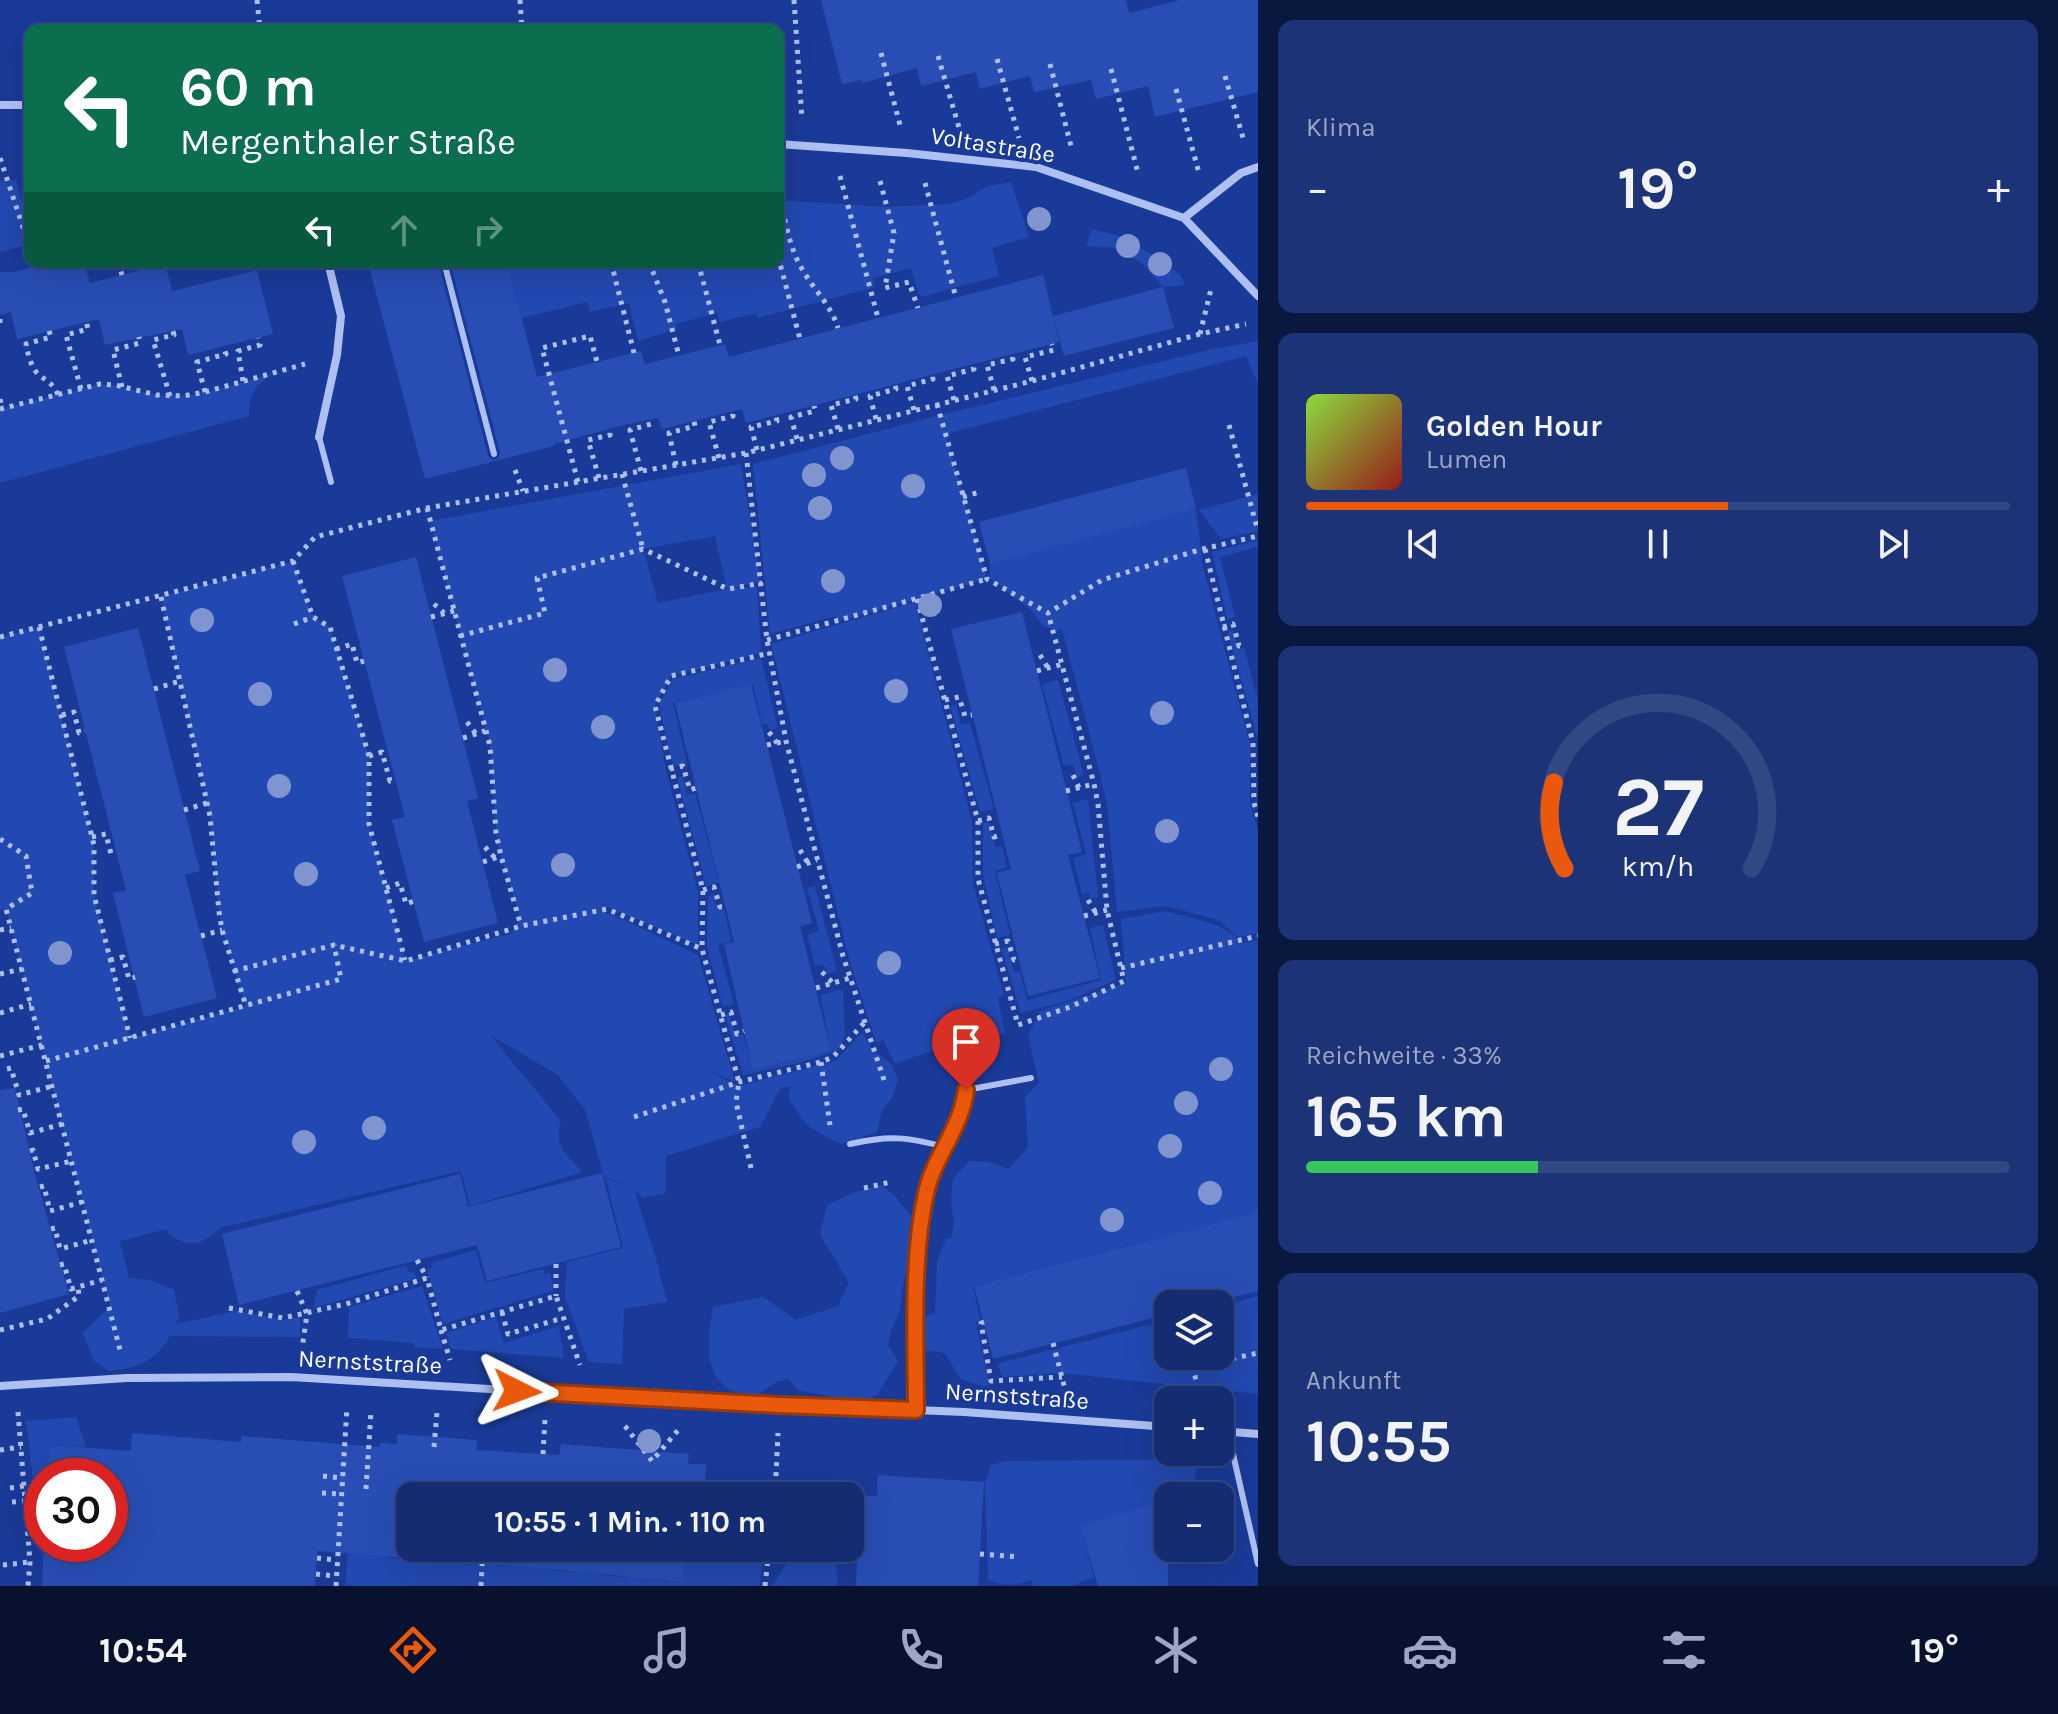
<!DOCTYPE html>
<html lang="de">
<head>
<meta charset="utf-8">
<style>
	:root { --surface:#132c72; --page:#1c3477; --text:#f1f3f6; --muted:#9da7c4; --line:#324884; --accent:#ea580c }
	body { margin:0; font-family:Karla,sans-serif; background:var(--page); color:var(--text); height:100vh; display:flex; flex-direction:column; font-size:30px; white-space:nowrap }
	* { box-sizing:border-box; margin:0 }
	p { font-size:26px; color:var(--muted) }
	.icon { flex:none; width:44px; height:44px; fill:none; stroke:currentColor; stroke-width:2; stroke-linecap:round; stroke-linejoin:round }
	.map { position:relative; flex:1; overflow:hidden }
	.drawer { display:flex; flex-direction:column; gap:20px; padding:20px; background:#0a183f; width:800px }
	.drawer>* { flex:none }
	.hud { position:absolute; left:24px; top:24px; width:760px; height:244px; border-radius:16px; box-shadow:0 8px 32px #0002,0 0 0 2px var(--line); background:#0b6e4f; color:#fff; overflow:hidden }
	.tools { position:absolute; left:1154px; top:1290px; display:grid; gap:16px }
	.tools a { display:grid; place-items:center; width:80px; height:80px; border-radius:16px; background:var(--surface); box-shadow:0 8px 32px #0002,0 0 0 2px var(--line); font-size:40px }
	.speed { position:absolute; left:24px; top:1458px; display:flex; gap:16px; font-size:40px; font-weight:700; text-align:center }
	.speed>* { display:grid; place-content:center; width:104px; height:104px; border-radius:50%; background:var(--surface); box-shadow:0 8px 32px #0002,0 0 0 2px var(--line); line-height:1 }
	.speed .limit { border:12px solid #d22; background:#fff; color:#111 }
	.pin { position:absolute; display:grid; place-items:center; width:68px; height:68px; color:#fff; margin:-82px -34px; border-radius:50% 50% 50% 0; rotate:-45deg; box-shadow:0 0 8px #0007 }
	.pin .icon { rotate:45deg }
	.me { position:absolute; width:88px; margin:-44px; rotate:93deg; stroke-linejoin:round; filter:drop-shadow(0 0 6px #0008) }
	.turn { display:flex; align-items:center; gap:28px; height:168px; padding:0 24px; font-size:36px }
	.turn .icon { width:104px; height:104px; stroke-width:2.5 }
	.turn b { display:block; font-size:56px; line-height:68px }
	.lanes { display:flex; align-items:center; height:76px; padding:0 24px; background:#0003; justify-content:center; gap:40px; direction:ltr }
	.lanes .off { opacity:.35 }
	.big { font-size:60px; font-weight:700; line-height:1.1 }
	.drawer .tile { flex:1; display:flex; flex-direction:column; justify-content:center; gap:12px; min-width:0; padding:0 28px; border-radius:16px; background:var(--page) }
	.drawer .dial { align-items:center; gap:0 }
	.dial svg { height:208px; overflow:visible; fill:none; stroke:var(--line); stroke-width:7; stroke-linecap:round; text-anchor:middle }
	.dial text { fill:var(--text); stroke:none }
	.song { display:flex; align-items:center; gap:24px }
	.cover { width:96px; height:96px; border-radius:12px; background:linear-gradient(135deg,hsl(90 70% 55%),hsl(0 70% 35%)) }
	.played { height:8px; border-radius:4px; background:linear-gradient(90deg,var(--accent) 60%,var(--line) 60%) }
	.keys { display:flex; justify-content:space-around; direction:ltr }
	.heat { display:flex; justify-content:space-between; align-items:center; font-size:44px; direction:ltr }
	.charge { height:12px; border-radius:6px; background:linear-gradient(90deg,#34c759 33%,var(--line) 0) }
	.trip { position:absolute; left:396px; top:1482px; width:468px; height:80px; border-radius:16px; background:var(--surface); box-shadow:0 8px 32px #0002,0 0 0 2px var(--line); font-weight:700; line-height:80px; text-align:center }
	.dock { display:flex; height:128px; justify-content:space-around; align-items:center; background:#08122e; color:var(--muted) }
	.dock .icon { width:56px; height:56px }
	.dock .active { color:var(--accent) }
	.dock b { font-size:36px; color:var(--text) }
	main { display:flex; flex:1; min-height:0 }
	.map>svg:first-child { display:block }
	.green { fill:#2249b1; fill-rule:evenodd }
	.building { fill:#284eb6 }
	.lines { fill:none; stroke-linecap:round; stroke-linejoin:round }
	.path { stroke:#adc0f1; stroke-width:5; stroke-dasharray:4 6; stroke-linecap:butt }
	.lane { stroke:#adc0f1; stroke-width:6 }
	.street { stroke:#adc0f1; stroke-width:8 }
	.tree { fill:#8095cf }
	.route-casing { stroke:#983908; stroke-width:20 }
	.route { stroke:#ea580c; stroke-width:14 }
	.labels { text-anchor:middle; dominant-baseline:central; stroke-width:8; stroke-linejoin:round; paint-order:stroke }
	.street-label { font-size:24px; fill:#fff; stroke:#193a98 }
</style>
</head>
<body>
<main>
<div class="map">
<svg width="1258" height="1586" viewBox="0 0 1258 1586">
	<rect width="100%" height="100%" fill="#193a98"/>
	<path class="green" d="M0 180H16L30 226V244L0 252Z
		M1011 182 1029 237 992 248 999 276 920 297 911 268 873 278 875 287 758 318 756 313 720 322 717 313 676 324 677 329 638 341 629 303 590 312 587 302 521 318 507 262H778V200L887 207 949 204 966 199 988 186Z
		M1092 229 1120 236 1149 253 1180 274 1185 285 1163 287 1143 264 1116 248 1086 246Z
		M1258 341V384L1246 356 946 434 987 579 839 621 836 616 770 634 753 464 940 415 1213 349Z
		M274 373C255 386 249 392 249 416L0 483V409L100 384C124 385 145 395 169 396 204 397 240 382 274 373Z
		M741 464 760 581 733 588 757 587 761 653 671 676 655 706 666 770 698 892V945L608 907 601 909 608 914H611L698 955 735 1082 700 1067 739 1086 835 1061 862 1032 871 1048 892 1065 898 1080 892 1098 882 1110 877 1132 842 1144C811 1130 805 1127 788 1096L791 1086 780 1089 760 1127 666 1156V1193L643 1198 634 1189 656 1259 667 1302 624 1309 622 1364 589 1362 565 1297 567 1262 623 1248 606 1179 634 1187 604 1177 585 1110 558 1075 490 1035 561 1121C553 1149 567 1153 583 1172L470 1206 461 1171 223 1227C198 1244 197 1250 169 1235L167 1229 120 1241 129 1278 150 1280 174 1290 179 1315 176 1324 236 1311 283 1320 300 1317V1337L170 1336C154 1363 137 1368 108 1371L94 1361 83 1333 110 1306 6 910H0V637L39 627 94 845V895L130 1038 245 1006 222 930 219 912 210 816 161 597 293 561 313 617 330 627 369 756V824L406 961 512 933 520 918 501 857 496 833 490 746 430 521ZM715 536 727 589 658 603 643 549Z
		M1258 494V531L1221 539 1199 510Z
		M1196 509 1203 567 1250 745V804L1258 832V933L1238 937 1219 920 1166 906 1117 912 1107 805 1102 782 1062 629 1057 631 1043 626 1032 611 990 578V563Z
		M1258 540V547L1220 557 1235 617 1227 619 1212 552Z
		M915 602 972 822 973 884 1004 995 998 998 1005 1033 925 1053 895 1064 883 1040 876 1043 850 962 771 644Z
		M1233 630 1238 649 1244 648 1258 700V734H1256L1228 632Z
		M761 658 778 728 769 730 767 724 762 725 753 684 673 703 687 763 673 766 659 705 673 679Z
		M1058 680 1084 775 1077 777 1073 764 1064 766 1042 684Z
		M956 704 961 724 970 723 994 809 980 812 950 706Z
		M683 776 687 795 695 793 719 883 706 886 677 777Z
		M1088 799 1098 897 1091 899 1089 893 1082 895 1073 858 1086 854 1073 803Z
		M989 822 995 847 1002 846 1007 867 995 871 1010 935 997 938 983 876V823Z
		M815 886 837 971 827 974 824 964 815 966 807 935 819 931 807 888Z
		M713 894 718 910 724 909 731 941 718 945 734 1004 723 1007 707 948 708 896Z
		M1166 911 1217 925 1236 937 1237 944 1258 940V1212L973 1286 980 1320 976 1322 989 1385 981 1386 960 1379 945 1353 921 1350 919 1319 935 1313 937 1261 946 1239 951 1238 954 1224 951 1201 953 1179 969 1161 989 1162 1009 1169 1028 1147 1025 1097 1039 1083 1028 1036 1040 1011 1126 983 1121 919Z
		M1103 925 1116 980 1067 1001 1021 1013 1001 948 1007 947 1014 973 1020 972 1027 1000 1101 980 1090 928Z
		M843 989 845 1035 838 1050 799 1063 743 1075 725 1015 729 1014 736 1036 743 1034 754 1070 831 1051 820 995Z
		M881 1185 896 1197 918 1226 917 1246 909 1260 902 1290 900 1311 891 1330 888 1345 898 1361 877 1395 866 1399 838 1398 798 1390 788 1379 776 1382 750 1400C743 1396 733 1393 727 1388 701 1367 709 1335 713 1307L763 1297 796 1320 838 1306 849 1282 820 1235 827 1205 855 1192Z
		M476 1250 485 1283 543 1269 545 1274 550 1273 554 1290 443 1324 427 1269 432 1268 431 1263Z
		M407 1265 408 1272 414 1271 417 1278 313 1308 317 1290Z
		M422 1286 443 1349 414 1347 413 1343 348 1338 349 1307Z
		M1258 1296V1394L1061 1373 1003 1377 997 1364 1168 1320V1356H1220V1306Z
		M496 1317 504 1343 559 1326 564 1358 451 1349 446 1333Z
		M76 1417 86 1447 50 1445 48 1476H42V1534L36 1504 26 1421Z
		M1199 1459 1191 1494 1168 1496V1501L1080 1526 1094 1577 1071 1586H1033L1032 1580C1015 1586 1005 1586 988 1580L985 1483 991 1465 1006 1461Z
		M352 1499 389 1536V1558L414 1560 416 1548H446L445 1562 470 1565 471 1548H498L497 1566 522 1567 551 1548 550 1570 574 1572 601 1551 602 1575 627 1577 657 1555 656 1580 682 1582 683 1556 700 1557 701 1548 763 1552 760 1586H345Z
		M797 1548H836L837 1586H772Z"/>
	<path class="building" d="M821 0H1126L1129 13 1180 0H1258V92L1155 117 1148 86 1096 99 1091 80 1034 92 1030 76 980 89 976 72 921 86 917 68 862 83 861 80 842 84Z
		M51 262H84L90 283 165 264 172 291 257 270 273 334 188 355 182 329 105 345 99 319 17 339 11 312 0 315V272H14Z
		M368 262H438L488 456 493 460 499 458 500 452 450 262H507L537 377 641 351 645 364 725 344 729 357 1043 275 1059 342 746 423 742 409 662 429 658 418 620 426 554 444V446L425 479Z
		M1163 287 1174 328 1064 356 1053 316Z
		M1186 468 1196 509 990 564 979 522Z
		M416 557 478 798 467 801 498 923 424 942 392 820 405 817 342 576Z
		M1022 612 1082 852 1068 855 1100 978 1028 996 997 873 1011 869 951 629Z
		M138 628 200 871 185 875 217 998 144 1017 113 893 126 890 64 647Z
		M751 684 812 923 800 926 831 1051 753 1070 724 944 734 942 675 703Z
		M15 1088 36 1178 69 1294 0 1313V1090Z
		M602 1173 621 1247 487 1281 477 1245 239 1305 222 1234 460 1174 468 1207Z
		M1258 1212V1291L1206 1304H1168V1314L993 1359 974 1286Z
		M132 1433 241 1442V1436L380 1447V1443L397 1444V1434L477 1440 476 1450 559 1455 561 1444 689 1454 688 1464H706L704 1496H410V1548H701L700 1557 683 1556V1582L550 1569 317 1551 315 1586H42L44 1544H110V1476H48L50 1445 131 1451Z
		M878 1475 984 1482 978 1586H856L859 1495 877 1496Z
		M1168 1500V1586H1098L1080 1526Z"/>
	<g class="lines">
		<path class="path" d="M257 0 260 30
			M520 0 522 30
			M794 0 802 119
			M881 53 900 125
			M938 56 960 131
			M997 59 1019 138
			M1050 64 1072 150
			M1111 69 1138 173
			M1225 76 1244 141
			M1176 89 1199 173
			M0 158 30 248
			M840 176 878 318
			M880 181 894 233 885 288 909 282 918 308
			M925 183 956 298
			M778 190C784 214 789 248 802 269 814 290 831 305 838 328
			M778 256 800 339
			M35 262 37 266
			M118 262 122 275
			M161 262V265
			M611 262 634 353
			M649 262 665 302 679 356
			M698 262 720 345
			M0 319V323
			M49 331 51 337 26 344C28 354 31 368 39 375 48 382 53 383 58 395
			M1200 334 1211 289
			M243 381 238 351 260 345 258 338
			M1032 381 1025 357 1054 350 1052 344
			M122 387 113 350 140 343 139 337
			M81 389 66 335 88 329 86 321
			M994 390 987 365 1013 359 1012 355
			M205 392 197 362 226 354 223 346
			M170 396 153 340 174 335 172 328
			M0 399 2 408
			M954 400 947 376 974 369 973 365
			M937 404 987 579 1048 613 1102 580 1199 550 1258 536
			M0 409 100 384 115 385 157 395 183 396 205 392 305 364
			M914 410 907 386 933 379 932 375
			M876 419 870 396 896 389 895 385
			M1229 425 1258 531
			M838 429 831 405 856 399 855 395
			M797 439 791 417 815 411 814 406
			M757 450 751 427 777 421 776 416
			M746 453 767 640 786 741 843 956 884 1080
			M719 458 709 422 733 416 732 411
			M676 465 669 433 695 426 694 421
			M515 470 523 491
			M641 471 630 430 651 424 649 419
			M622 474 643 549
			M599 478 588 440 610 435 609 429
			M578 482 542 348 590 336 597 362
			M963 497 979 492
			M427 508 490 746 496 833 501 856 521 926
			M1205 549 1253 743 1254 803 1258 817
			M293 561 313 617 330 627 369 756V824L405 960
			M161 597 210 816 219 912 222 930 246 1006
			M917 599 978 821V879L1018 1025 1070 1007 1124 981 1107 910 1098 804 1094 784 1048 613
			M434 604 444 613
			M431 617 454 611
			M294 624 313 617
			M39 627 94 845V895L130 1038
			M1223 627 1233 624 1239 646 1244 645
			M460 636 545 613 537 578 643 549 728 589 762 583
			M0 637 293 561 315 537 427 508 746 453 1032 381 1200 334 1246 324
			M767 640 987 579
			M336 649 352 644 357 663 364 661
			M1040 655 1048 668
			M1037 671 1063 664
			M154 689 180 681
			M945 700 959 697 965 716 972 715
			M62 715 74 712 79 733 85 731
			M467 722 476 734
			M769 732 777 743
			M463 738 485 731
			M767 745 786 741
			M369 756 382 752 390 781 395 779
			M670 769 683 766 690 790 696 788
			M1073 775 1079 788
			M1066 791 1094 784
			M184 810 207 803
			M978 821 989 818 994 837 1002 835
			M92 837 106 834 111 854 116 853
			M0 839 26 856 32 893 6 909 120 1350
			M485 847 495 858
			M800 850 808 863
			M483 862 501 856
			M797 867 817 860
			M386 888 400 883 406 904 414 901
			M703 890 714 887 720 907 725 906
			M1088 900 1096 913
			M1084 916 1107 910
			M0 930 11 928
			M201 936 222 930
			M995 944 1008 941 1014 960 1019 959
			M110 960 123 957 129 979 135 977
			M1121 968 1258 936
			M234 971 334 945 406 961 521 926 607 909 702 949
			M822 972 832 982
			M0 974 22 969
			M816 988 850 978
			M0 1013 31 1004
			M721 1015 731 1012 737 1034 744 1031
			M0 1056 42 1045
			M46 1061 341 979 334 945
			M821 1062 830 1125
			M7 1069 11 1068 19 1095 53 1086
			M18 1110 23 1109 30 1133 62 1124
			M634 1117 739 1082 821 1062 833 1057 864 1023
			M30 1151 33 1150 38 1169 72 1161
			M751 1168 736 1102 739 1082 702 949 703 890 655 706 671 676 770 653
			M40 1187 44 1186 50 1211 82 1202
			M864 1188 891 1182
			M51 1229 55 1228 60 1249 92 1240
			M417 1260 427 1278
			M556 1264V1296
			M60 1265 64 1264 71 1289 102 1280
			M297 1291 307 1314 302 1349
			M229 1308 283 1318 346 1304 427 1278 441 1330 556 1296 580 1365
			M502 1312 508 1334 563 1318
			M984 1322 981 1323 991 1381 1062 1377
			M0 1330 47 1319 79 1296 78 1287
			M441 1330 450 1360
			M1053 1343 1066 1393
			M1190 1356 1201 1400
			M1193 1367 1258 1353
			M18 1412 30 1562 28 1586
			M625 1426 652 1461 679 1429
			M434 1447 437 1412
			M0 1450 21 1447
			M543 1454 545 1419
			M323 1476 343 1478
			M10 1488 24 1486
			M366 1489 371 1411
			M322 1493 342 1494
			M775 1496 778 1433
			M12 1502 25 1501
			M980 1554 1019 1557
			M317 1558 337 1560
			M3 1565 30 1562
			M316 1574 336 1576
			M336 1586 347 1407
			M481 1586 483 1548
			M765 1586 769 1548"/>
		<path class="lane" d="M444 262 494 454
			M319 437 331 482
			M966 1090 1031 1078
			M850 1144C890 1135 907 1137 945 1147
			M1228 1432 1258 1564"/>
		<path class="street" d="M0 105H30
			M778 144 907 153 1036 167 1184 218 1258 296
			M1184 218 1241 173 1258 167
			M319 437 337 355 341 316 328 262
			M0 1386 127 1378 291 1377 672 1400 964 1412 1168 1427
			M916 1410V1277L925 1196 942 1152 962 1112 966 1090
			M1220 1431 1258 1434"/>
	</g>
	<g class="tree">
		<circle cx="1039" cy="219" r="12"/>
		<circle cx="1128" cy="246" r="12"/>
		<circle cx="1160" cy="264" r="12"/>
		<circle cx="842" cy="458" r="12"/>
		<circle cx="814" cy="475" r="12"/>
		<circle cx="913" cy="486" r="12"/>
		<circle cx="820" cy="508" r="12"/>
		<circle cx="833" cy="581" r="12"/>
		<circle cx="930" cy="605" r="12"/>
		<circle cx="202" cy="620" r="12"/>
		<circle cx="555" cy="670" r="12"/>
		<circle cx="896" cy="691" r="12"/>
		<circle cx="260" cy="694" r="12"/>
		<circle cx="1162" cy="713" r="12"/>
		<circle cx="603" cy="727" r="12"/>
		<circle cx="279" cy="786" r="12"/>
		<circle cx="1167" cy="831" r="12"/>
		<circle cx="563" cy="865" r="12"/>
		<circle cx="306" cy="874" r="12"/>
		<circle cx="60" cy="953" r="12"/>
		<circle cx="889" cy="963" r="12"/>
		<circle cx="1221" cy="1069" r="12"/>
		<circle cx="1186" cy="1103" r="12"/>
		<circle cx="374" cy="1128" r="12"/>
		<circle cx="304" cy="1142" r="12"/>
		<circle cx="1170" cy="1146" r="12"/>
		<circle cx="1210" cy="1193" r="12"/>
		<circle cx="1112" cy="1220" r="12"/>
		<circle cx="649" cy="1441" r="12"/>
	</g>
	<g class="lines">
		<defs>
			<path id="route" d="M517 1391 779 1405 916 1410C916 1340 911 1261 926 1193 934 1156 961 1129 966 1090"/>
		</defs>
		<use href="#route" class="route-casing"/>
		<use href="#route" class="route"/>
	</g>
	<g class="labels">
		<g class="street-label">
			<text transform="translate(993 145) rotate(9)">Voltastraße</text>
			<text transform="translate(370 1362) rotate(3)">Nernststraße</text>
			<text transform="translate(1017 1396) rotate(4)">Nernststraße</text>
		</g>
	</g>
</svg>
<div class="tools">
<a><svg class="icon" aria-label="layers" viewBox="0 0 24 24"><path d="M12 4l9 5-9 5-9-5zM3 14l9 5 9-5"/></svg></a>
<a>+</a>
<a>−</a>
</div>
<div class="speed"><div class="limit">30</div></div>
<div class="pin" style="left:966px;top:1090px;background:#d93025"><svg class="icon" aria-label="arrive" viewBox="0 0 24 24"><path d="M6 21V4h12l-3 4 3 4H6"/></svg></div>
<svg class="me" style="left:517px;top:1391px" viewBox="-20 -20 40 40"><path d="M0-17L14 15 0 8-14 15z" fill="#ea580c" stroke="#fff" stroke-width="4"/></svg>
<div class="trip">10:55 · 1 Min. · 110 m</div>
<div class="hud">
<div class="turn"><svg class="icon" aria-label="left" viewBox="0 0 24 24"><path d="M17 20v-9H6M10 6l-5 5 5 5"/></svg><div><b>60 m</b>Mergenthaler Straße</div></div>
<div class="lanes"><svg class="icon" aria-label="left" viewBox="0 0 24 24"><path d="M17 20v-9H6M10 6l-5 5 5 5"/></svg><svg class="icon off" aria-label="ahead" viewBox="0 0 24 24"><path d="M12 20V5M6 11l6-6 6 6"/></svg><svg class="icon off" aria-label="right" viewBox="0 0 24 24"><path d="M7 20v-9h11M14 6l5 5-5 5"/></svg></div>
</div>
</div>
<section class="drawer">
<div class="tile"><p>Klima</p>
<div class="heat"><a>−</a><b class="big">19°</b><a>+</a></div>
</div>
<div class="tile">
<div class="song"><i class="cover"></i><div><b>Golden Hour</b><p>Lumen</p></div></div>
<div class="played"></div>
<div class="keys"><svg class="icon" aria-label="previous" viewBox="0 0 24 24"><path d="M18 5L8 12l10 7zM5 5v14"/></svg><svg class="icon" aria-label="pause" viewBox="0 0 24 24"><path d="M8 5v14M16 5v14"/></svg><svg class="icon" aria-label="next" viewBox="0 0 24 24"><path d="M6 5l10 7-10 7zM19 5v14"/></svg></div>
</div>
<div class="tile dial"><svg viewBox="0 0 100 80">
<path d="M14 69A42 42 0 1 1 86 69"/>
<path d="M14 69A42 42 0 0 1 10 36" stroke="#ea580c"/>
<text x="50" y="56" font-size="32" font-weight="700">27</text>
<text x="50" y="72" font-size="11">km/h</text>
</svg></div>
<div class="tile"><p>Reichweite · 33%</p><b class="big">165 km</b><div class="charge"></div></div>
<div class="tile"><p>Ankunft</p><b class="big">10:55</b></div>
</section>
</main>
<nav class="dock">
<b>10:54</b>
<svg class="icon active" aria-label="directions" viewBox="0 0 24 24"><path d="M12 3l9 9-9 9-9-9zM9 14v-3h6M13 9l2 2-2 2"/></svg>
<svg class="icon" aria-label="music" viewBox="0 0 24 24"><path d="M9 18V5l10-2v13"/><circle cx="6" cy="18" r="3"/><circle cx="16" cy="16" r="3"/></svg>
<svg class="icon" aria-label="phone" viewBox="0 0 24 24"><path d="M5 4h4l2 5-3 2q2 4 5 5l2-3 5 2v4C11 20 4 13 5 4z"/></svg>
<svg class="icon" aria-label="climate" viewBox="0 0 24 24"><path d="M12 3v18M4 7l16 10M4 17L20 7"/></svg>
<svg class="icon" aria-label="car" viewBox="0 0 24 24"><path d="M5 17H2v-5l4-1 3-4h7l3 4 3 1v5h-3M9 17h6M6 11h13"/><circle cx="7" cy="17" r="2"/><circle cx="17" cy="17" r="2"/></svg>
<svg class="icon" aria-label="filters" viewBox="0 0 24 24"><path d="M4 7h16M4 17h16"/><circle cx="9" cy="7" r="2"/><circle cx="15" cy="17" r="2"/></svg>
<b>19°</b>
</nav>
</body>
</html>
